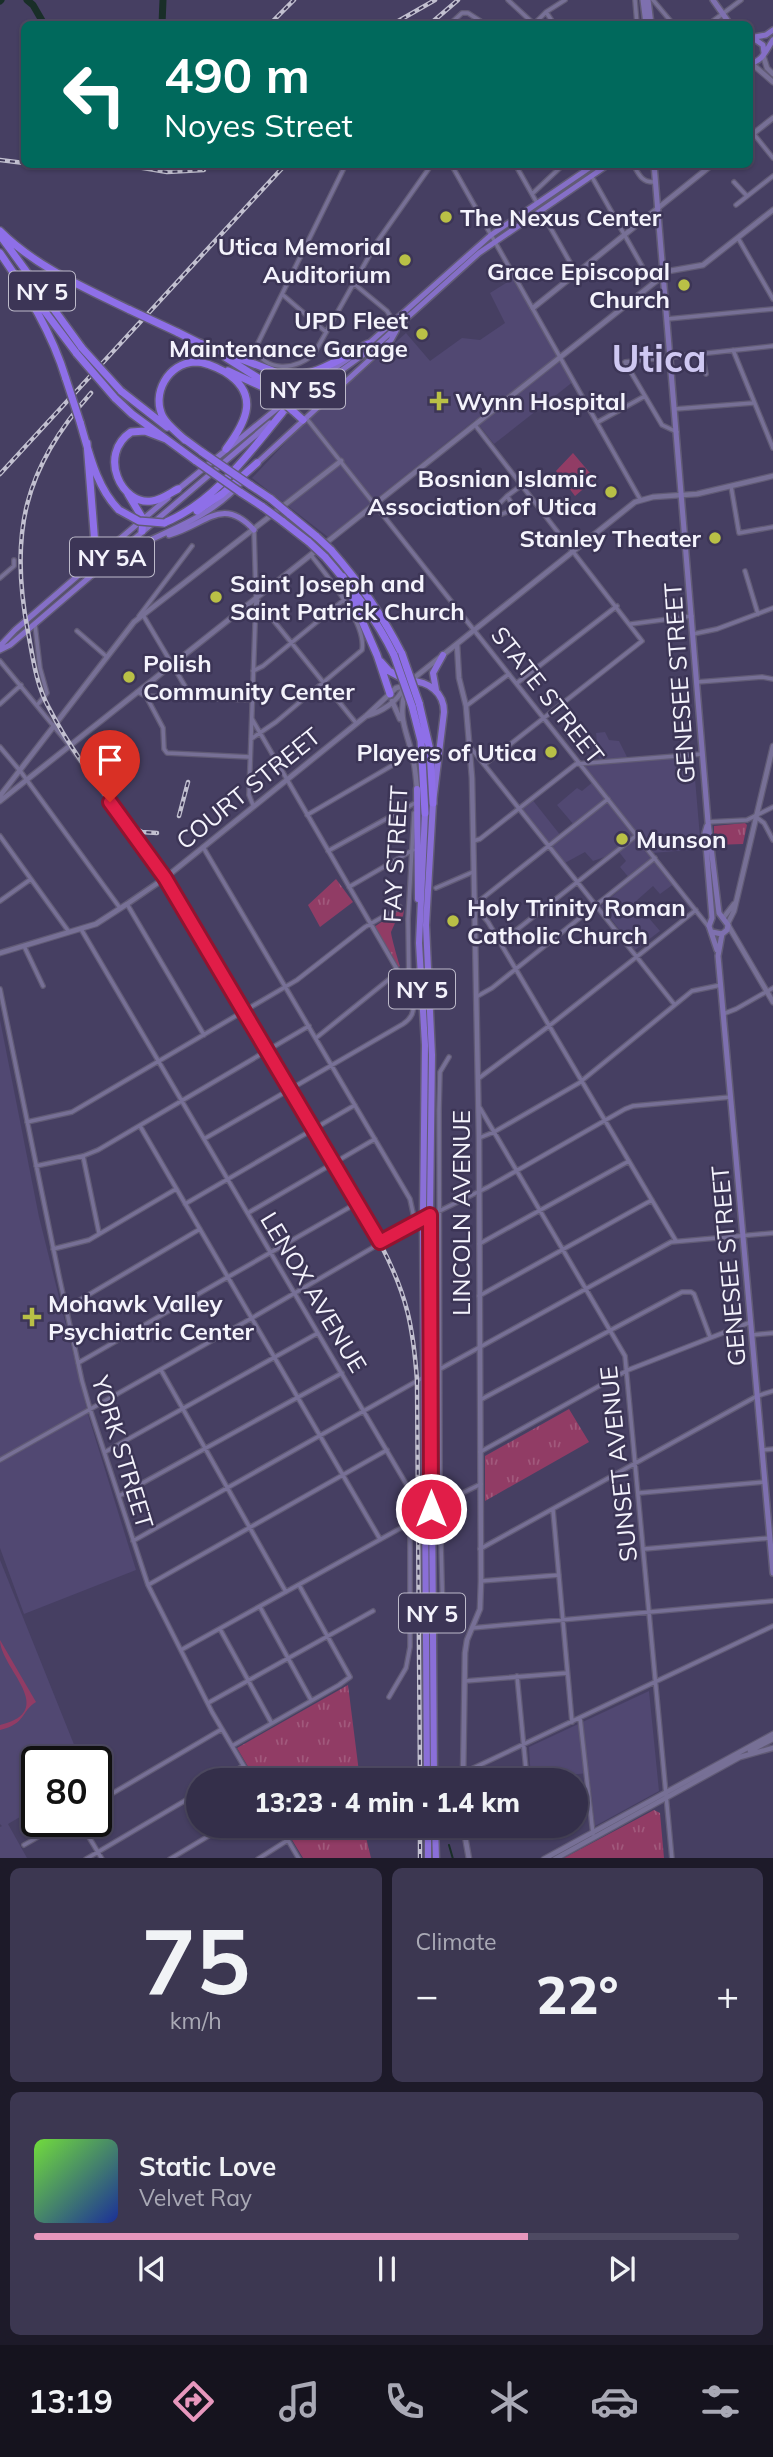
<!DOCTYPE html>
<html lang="en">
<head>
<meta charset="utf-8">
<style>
	:root { --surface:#342f4a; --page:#3c3751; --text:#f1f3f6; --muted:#a9a9b5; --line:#4e4a62; --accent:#e797bd }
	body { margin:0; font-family:Mulish,sans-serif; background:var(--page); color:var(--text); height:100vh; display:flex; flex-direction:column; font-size:26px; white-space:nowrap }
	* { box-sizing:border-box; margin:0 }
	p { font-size:23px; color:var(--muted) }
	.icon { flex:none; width:38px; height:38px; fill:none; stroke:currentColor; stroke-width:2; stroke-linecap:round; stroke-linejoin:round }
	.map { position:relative; height:1858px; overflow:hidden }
	.sheet { display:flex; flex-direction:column; gap:10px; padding:10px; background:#1d1a29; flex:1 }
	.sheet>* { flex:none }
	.top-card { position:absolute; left:21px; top:21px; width:732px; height:147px; border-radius:10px; box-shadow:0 2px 5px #0004,0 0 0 2px var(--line); background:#00695c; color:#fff; overflow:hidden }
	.speed { position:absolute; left:21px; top:1746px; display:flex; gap:14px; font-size:35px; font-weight:700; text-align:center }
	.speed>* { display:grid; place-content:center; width:91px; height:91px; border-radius:50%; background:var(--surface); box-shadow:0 2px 5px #0004,0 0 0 2px var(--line); line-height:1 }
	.speed .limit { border:4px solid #111; border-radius:10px; background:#fff; color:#111 }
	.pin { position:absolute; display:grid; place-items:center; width:60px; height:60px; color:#fff; margin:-72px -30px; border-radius:50% 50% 50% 0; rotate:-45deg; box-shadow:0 0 7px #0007 }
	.pin .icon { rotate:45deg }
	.me { position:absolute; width:77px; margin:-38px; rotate:0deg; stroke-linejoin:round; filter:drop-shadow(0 0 5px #0008) }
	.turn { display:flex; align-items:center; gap:24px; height:147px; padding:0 28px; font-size:32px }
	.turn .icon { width:91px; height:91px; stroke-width:2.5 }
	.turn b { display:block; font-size:49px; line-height:60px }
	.big { font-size:52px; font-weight:800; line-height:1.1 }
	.sheet .card { flex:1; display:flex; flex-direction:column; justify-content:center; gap:10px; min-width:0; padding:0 24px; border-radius:10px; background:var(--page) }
	.sheet .dial { align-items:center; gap:0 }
	.dial b { font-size:91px; line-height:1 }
	.song { display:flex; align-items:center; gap:21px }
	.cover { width:84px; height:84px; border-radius:10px; background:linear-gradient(135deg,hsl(100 70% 55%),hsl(230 70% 35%)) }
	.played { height:7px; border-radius:4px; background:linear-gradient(90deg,var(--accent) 70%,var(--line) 70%) }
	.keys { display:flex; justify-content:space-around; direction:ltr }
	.heat { display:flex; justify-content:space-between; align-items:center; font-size:38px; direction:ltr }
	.sheet .tiles { flex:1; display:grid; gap:10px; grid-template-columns:1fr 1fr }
	.card:last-child { grid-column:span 2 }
	.trip { position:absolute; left:186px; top:1768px; width:402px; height:70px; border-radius:35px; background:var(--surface); box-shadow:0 2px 5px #0004,0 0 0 2px var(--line); font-weight:800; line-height:70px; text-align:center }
	.tab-bar { display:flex; height:112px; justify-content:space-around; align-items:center; background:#15131e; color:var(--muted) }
	.tab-bar .icon { width:49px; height:49px }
	.tab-bar .on { color:var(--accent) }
	.tab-bar b { font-size:32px; color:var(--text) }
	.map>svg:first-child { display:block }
	.built { fill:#514872 }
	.grass { fill:#913c65 }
	.park { fill:url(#park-tufts) }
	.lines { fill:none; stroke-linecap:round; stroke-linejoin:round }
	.stream { stroke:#192e28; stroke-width:2 }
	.river { stroke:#192e28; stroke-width:7 }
	.minor-casing { stroke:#615b75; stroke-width:6 }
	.tertiary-casing { stroke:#615b75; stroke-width:7 }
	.secondary-casing { stroke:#615b75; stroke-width:8 }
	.primary-casing { stroke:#615b75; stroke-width:8 }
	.trunk-casing { stroke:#615b75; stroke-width:9 }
	.motorway-casing { stroke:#615b75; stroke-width:10 }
	.minor { stroke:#777096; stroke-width:3.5 }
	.tertiary { stroke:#777096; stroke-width:4.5 }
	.secondary { stroke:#7e70af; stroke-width:5 }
	.primary { stroke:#856fc7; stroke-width:5 }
	.trunk { stroke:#8a6fd8; stroke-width:6 }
	.motorway { stroke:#8e6fe8; stroke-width:7 }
	.rail-casing { stroke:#c2c0d0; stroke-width:4.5 }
	.rail { stroke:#3c3556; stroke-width:2; stroke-dasharray:5; stroke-linecap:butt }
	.motorway-bridge-casing { stroke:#615b75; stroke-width:10; stroke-linecap:butt }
	.motorway-bridge { stroke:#8e6fe8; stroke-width:7 }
	.route-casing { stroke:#92132f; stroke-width:18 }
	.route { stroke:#e11d48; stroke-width:12 }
	.poi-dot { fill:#b9c046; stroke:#3c3556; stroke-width:2.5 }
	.labels { text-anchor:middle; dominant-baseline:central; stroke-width:5; stroke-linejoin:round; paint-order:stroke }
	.shield { fill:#3c3556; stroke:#bdbaca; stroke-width:2 }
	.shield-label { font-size:23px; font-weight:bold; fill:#f4f3fc }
	.poi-label { font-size:24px; font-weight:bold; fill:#f4f3fc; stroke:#3c3556; text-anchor:start }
	.street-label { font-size:24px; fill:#f4f3fc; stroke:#3c3556 }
	.town-label { font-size:38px; font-weight:bold; fill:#cfc8f2; stroke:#3c3556 }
</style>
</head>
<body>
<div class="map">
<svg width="773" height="1859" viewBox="0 0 773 1859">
	<defs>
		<pattern id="park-tufts" width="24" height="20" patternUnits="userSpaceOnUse" patternTransform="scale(1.75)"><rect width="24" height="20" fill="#913c65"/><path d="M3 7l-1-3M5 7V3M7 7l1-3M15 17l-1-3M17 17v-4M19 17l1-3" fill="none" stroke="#a1597c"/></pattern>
	</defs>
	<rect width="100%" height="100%" fill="#463f62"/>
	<path class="built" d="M514 278 574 381 494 444 475 420 328 537 252 478 302 425 406 333 430 361 462 338 480 340 505 323 490 293Z
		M605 732 609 740 619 741 628 759 693 755 701 849 652 853 675 883 660 894 653 886 635 902 660 931 635 950 601 906 631 880 620 867 626 861 619 852 593 861 585 852 563 864 519 807 531 798 561 836 574 825 557 805 577 788 582 791 594 781 580 763 599 762 596 733Z
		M0 1020 39 1217 89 1418 136 1570 24 1614 0 1548Z
		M0 1560 81 1762H37V1807L8 1824 27 1858H0V1827L2 1826 0 1824Z
		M649 1691 659 1791 595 1826 589 1773 556 1776V1780H531L529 1747Z"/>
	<path class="grass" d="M0 1640 36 1702C21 1711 26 1724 0 1730V1725C60 1711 0 1668 0 1640Z"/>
	<path class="park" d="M573 453 595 479 575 496 556 471Z
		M745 823 747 825 743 844 714 845V826Z
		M336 879 353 902 320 927 308 905Z
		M401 909 404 910 403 916 395 923 391 932C391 936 399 964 400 966L398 968 374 927Z
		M569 1409 589 1442 485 1501V1456Z
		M348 1685 360 1780H256L237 1748Z
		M654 1810 660 1813 664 1858 562 1859Z
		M283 1825H363L371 1858H303Z"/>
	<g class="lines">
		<path class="stream" d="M449 1845 453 1859"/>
		<path class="river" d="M27 0 33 5 44 24
			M0 1 1 0
			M162 24 163 0"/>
		<defs>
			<path id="minor" d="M508 0 534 24
				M635 0 637 24
				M653 0 673 24
				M546 12 554 24
				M450 24 462 13H468L485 24
				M534 24 546 12 565 0
				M709 24 741 0
				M749 128 773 158
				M346 164 256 347C262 373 299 371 315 352L377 242 432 164
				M451 164 640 499
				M515 164 537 203
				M633 164C639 175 642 183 655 182
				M592 177 642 266
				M734 182 747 196
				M532 194 564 164
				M736 205 773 176
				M541 211 576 273
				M738 238 773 299
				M353 283 387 311 397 327
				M283 295 326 332
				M667 319 773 309
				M733 350 773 448
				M702 353 706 374
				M675 409 753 403
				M307 419 708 926
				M598 422 645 396
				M475 425 642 641 485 764
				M677 432 662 425 625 362 773 346
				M731 486 739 533 773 527
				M507 496 512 504V510L502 514 496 511 495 508Z
				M507 496 522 485
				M745 571 758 614
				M0 578 14 566V560
				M257 600 356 723
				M143 615 192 698
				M139 616 192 546
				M631 624 692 616
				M35 625 40 668 47 693 38 704
				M77 631 107 657
				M693 634 717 629 773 608
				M0 661 70 746 165 878 380 1242
				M253 671 263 666 345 599
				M697 682 762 677 773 679
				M517 683 617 606
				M137 692 146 696 252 700
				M146 696 163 728 164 749 167 753 250 757
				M0 704 21 685
				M466 706 509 674
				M251 739 276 722 362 650C367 623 327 576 311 555
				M0 747 21 772 120 908
				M471 748 674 1004
				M608 799 474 905 488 922 676 1241
				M253 805 249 795 256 598 254 530
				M307 815 393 765 411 750
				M756 817 764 823 773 840
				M708 822 747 820 773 807
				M0 836 69 932
				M473 841 480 839 576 764 702 754
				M203 847 410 1199 415 1222
				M328 851 415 803
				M349 887 413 850
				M436 888 473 872
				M0 901 31 879
				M127 904 204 1035
				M81 929 408 1487 410 1501V1647L406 1668 389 1697
				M500 943 637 835
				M24 946 43 986
				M409 987 408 919 414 813
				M0 989 59 1276 82 1381 90 1409 148 1585 212 1712 252 1780
				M476 997 492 988 655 858
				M723 1014 736 1009 773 988
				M316 1038 398 972
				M479 1078 549 1026 696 910
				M480 1108 625 1356 672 1859
				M27 1122 72 1112 297 980 365 927 400 907
				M140 1126 380 1539
				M479 1138 494 1132 579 1083 692 991 721 985
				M204 1139 403 1024C418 1014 413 1005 409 990L252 719
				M83 1156 99 1233
				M36 1166 83 1156 98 1150 309 1026
				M185 1204 355 1105
				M248 1213 375 1139
				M479 1244 629 1161
				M53 1249 89 1240 176 1189
				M479 1296 652 1200
				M65 1306 78 1301 200 1229
				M752 1335 773 1333
				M78 1363 357 1203
				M161 1370 286 1592
				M431 1374 671 1242 773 1233
				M480 1400 682 1292H691L694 1294 710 1337
				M762 1450 773 1449
				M105 1452 318 1333
				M480 1452 628 1370 751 1322
				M0 1460 252 1318 415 1223 488 1187 625 1109 633 1106 731 1097
				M639 1493 765 1482
				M119 1496 342 1373
				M440 1504 481 1484
				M553 1510 572 1722
				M133 1541 424 1377
				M480 1549 757 1396 773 1391
				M644 1549 770 1538
				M481 1581 559 1575
				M148 1585 387 1450
				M260 1607 311 1700
				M443 1620 440 1504 439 1110 440 1072 449 1057
				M472 1628 773 1601
				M220 1629 271 1722
				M181 1650 410 1523
				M517 1676 527 1780
				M465 1681 567 1673
				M208 1703 373 1611
				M580 1718 593 1834
				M232 1746 339 1685 350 1677 299 1585
				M463 1773 773 1626
				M220 1780 243 1766
				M96 1803 222 1729
				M80 1822 102 1859
				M279 1825 299 1859
				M530 1825V1827
				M24 1845 64 1822
				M86 1859 198 1793
				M170 1859 227 1825
				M258 1859 288 1840"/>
			<path id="tertiary" d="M763 55 767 68 773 74
				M751 63 773 82
				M749 137 773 118
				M533 308 713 164
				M457 644 459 678 466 706 472 778 479 1138 481 1581 480 1609 467 1640 465 1653 463 1780
				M405 691C398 718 406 729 412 754 415 765 416 777 417 789
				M392 701 400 719
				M366 716C381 712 398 702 404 687
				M0 796 134 622 341 461
				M0 801 669 271 703 265 773 210
				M724 917 734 904
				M728 923 734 911 773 746
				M728 925 773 1002
				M0 953 96 924 127 904 165 878 366 716 396 688 404 686 635 502 653 497 697 494 773 476
				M750 1751 773 1739
				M463 1825 469 1859
				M544 1859 773 1734
				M555 1859 740 1757 773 1748"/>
			<path id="secondary" d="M643 0 646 24
				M648 0 651 24
				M713 0 730 24
				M654 164 708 822 718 905 719 913 728 925 727 930 722 934 712 932
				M707 826 705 833 712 918 709 926 717 950
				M722 934 718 956 773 1573"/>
			<path id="primary" d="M749 38 766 35 773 30
				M753 38 763 45 764 53
				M749 63C762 63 766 50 773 40
				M367 345 491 235 595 164
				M281 414 378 344 479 253 609 164
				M256 464 391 340 396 331
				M176 491 290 398 351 357
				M169 535C206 525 222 495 254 530
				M113 559C158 532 209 522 243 480
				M88 566 168 498
				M0 646 15 630 81 573
				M0 650 10 645 270 423"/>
			<path id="trunk" d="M410 681C429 681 444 693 444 712L433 803 426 925 432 1055 430 1209 434 1780
				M436 690 433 673 443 655
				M417 789 418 899
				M425 813 419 943 425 1045 423 1212 427 1780
				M428 1825V1859
				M435 1825 436 1859"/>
			<path id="motorway" d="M0 231C36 267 85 288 130 310
				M2 238 82 348
				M0 253C27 292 52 333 66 379
				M34 297 77 354
				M177 332 199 343
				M197 342 283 375C316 378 340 358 368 344
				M225 357 263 381 282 396
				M228 371 265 388
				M121 391 167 427
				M115 398 132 414 196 461
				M292 410 303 420
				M80 422C89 452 96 487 119 510
				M183 438 202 452
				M166 439 145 431 131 432C97 455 122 506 152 501 161 500 170 493 178 489
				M185 440C178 433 168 426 163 417 151 394 168 363 195 362 205 362 216 367 225 372 260 394 247 421 226 449
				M250 485 271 499
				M240 492 263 507
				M128 494 143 519 142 531
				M197 511 222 494 257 463
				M289 514 317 537
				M282 521 309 542
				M164 523C215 502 248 454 282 413
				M331 550C360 583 383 616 402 654
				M325 557C352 588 376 618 394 655
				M80 573 88 563 95 545 87 443
				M343 577 377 655 390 694
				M381 662 389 671 404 679
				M419 703 430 750 433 803
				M412 706 421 741 425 813"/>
		</defs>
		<use href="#minor" class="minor-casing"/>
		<use href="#tertiary" class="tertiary-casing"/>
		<use href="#secondary" class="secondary-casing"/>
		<use href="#primary" class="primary-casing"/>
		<use href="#trunk" class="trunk-casing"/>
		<use href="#motorway" class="motorway-casing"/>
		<use href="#minor" class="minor"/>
		<use href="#tertiary" class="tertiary"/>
		<use href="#secondary" class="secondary"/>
		<use href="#primary" class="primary"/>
		<use href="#trunk" class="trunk"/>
		<use href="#motorway" class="motorway"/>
		<defs>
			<path id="rail" d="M270 24 294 0
				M393 24 435 0
				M430 24 458 0
				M0 160 24 163
				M37 164 68 167 112 164
				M103 166H131L167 172 204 170
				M91 393C24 468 9 534 28 632 33 658 36 685 49 708 83 774 135 828 173 892 242 1010 312 1129 382 1247 407 1296 413 1326 417 1380L420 1780
				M0 474 286 164
				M179 816 188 782
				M128 825 142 832 157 833
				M420 1859V1825"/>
		</defs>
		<use href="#rail" class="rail-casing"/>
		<use href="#rail" class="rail"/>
		<defs>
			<path id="motorway-bridge" d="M130 310 177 332
				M82 348 121 391
				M77 354 115 398
				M66 379 80 422
				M278 398 292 410
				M202 452 250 485
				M196 461 240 492
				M271 499 289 514
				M263 507 282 521
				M119 510 139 521 164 523
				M317 537 331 550
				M309 542 325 557
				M402 654 419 703
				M394 655 412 706"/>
		</defs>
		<use href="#motorway-bridge" class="motorway-bridge-casing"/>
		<use href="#motorway-bridge" class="motorway-bridge"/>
	</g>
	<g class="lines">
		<defs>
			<path id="route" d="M110 802 165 878 380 1242 430 1215 431 1509"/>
		</defs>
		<use href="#route" class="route-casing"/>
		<use href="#route" class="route"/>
	</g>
	<g class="poi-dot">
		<circle cx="446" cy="217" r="7"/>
		<circle cx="405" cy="260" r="7"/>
		<circle cx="684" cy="285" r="7"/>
		<circle cx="422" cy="334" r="7"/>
		<path d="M435.5 390.5h7v7h7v7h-7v7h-7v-7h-7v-7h7z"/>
		<circle cx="611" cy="492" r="7"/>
		<circle cx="715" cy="538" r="7"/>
		<circle cx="216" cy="597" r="7"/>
		<circle cx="129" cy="677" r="7"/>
		<circle cx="551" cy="752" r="7"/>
		<circle cx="622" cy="839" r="7"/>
		<circle cx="453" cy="921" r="7"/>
		<path d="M28.5 1306.5h7v7h7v7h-7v7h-7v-7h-7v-7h7z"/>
	</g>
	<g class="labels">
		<g class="shield">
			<rect x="9" y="271.5" width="66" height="39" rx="5"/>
			<rect x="261" y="369.5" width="84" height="39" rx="5"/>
			<rect x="70" y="537.5" width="84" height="39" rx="5"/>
			<rect x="389" y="969.5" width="66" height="39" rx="5"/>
			<rect x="399" y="1593.5" width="66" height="39" rx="5"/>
		</g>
		<g class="shield-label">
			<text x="42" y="291">NY 5</text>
			<text x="303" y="389">NY 5S</text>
			<text x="112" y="557">NY 5A</text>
			<text x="422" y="989">NY 5</text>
			<text x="432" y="1613">NY 5</text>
		</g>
		<g class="poi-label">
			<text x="460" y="217">The Nexus Center</text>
			<text x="391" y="246" text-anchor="end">Utica Memorial<tspan x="391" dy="28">Auditorium</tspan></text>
			<text x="670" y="271" text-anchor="end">Grace Episcopal<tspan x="670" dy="28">Church</tspan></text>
			<text x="408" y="320" text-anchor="end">UPD Fleet<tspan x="408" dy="28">Maintenance Garage</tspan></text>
			<text x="455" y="401">Wynn Hospital</text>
			<text x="597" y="478" text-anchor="end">Bosnian Islamic<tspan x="597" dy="28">Association of Utica</tspan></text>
			<text x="701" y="538" text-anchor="end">Stanley Theater</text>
			<text x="230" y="583">Saint Joseph and<tspan x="230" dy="28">Saint Patrick Church</tspan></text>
			<text x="143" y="663">Polish<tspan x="143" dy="28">Community Center</tspan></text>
			<text x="537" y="752" text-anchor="end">Players of Utica</text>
			<text x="636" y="839">Munson</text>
			<text x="467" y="907">Holy Trinity Roman<tspan x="467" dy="28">Catholic Church</tspan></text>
			<text x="48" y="1303">Mohawk Valley<tspan x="48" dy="28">Psychiatric Center</tspan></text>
		</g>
		<g class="street-label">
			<text transform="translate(679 683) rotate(-94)">GENESEE STREET</text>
			<text transform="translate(548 695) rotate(52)">STATE STREET</text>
			<text transform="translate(248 788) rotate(-39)">COURT STREET</text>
			<text transform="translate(395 854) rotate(-87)">FAY STREET</text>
			<text transform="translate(461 1213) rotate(-90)">LINCOLN AVENUE</text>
			<text transform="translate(728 1266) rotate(-95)">GENESEE STREET</text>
			<text transform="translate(314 1292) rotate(59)">LENOX AVENUE</text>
			<text transform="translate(123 1452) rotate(73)">YORK STREET</text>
			<text transform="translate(618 1464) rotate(-96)">SUNSET AVENUE</text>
		</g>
		<g class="town-label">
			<text x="659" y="358">Utica</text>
		</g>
	</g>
</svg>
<div class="speed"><div class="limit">80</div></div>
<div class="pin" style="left:110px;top:802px;background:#d93025"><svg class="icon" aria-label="arrive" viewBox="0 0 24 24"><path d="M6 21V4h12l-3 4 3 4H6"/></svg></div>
<svg class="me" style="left:431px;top:1509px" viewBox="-20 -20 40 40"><circle r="17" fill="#e11d48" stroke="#fff" stroke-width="3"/><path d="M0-11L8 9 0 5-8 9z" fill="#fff"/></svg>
<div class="trip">13:23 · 4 min · 1.4 km</div>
<div class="top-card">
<div class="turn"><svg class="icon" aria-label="left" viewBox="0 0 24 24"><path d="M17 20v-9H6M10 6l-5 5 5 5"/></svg><div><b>490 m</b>Noyes Street</div></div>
</div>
</div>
<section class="sheet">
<div class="tiles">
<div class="card dial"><b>75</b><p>km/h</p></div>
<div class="card"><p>Climate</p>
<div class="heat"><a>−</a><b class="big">22°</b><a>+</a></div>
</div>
<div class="card">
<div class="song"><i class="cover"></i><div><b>Static Love</b><p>Velvet Ray</p></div></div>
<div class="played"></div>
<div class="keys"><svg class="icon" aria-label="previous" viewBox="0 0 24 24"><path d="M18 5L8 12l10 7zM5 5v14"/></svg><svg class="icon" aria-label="pause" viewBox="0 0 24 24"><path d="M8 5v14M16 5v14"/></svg><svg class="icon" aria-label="next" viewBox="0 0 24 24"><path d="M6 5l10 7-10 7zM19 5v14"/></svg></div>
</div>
</div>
</section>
<nav class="tab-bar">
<b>13:19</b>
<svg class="icon on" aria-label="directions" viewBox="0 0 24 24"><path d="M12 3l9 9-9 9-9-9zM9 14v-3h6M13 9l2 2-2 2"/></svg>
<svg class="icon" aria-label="music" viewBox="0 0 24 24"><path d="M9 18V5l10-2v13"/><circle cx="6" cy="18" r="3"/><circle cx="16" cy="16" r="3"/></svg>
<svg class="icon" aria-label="phone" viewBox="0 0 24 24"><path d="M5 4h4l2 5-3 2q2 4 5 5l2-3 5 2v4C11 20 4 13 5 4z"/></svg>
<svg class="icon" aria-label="climate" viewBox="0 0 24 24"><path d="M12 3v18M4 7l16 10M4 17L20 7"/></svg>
<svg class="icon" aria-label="car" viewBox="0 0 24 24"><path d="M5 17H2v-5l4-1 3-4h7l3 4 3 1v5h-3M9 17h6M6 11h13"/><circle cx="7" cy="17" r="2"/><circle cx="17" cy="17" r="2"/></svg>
<svg class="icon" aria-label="filters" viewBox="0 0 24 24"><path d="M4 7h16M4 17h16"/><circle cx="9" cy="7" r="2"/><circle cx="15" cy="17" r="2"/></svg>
</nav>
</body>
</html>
